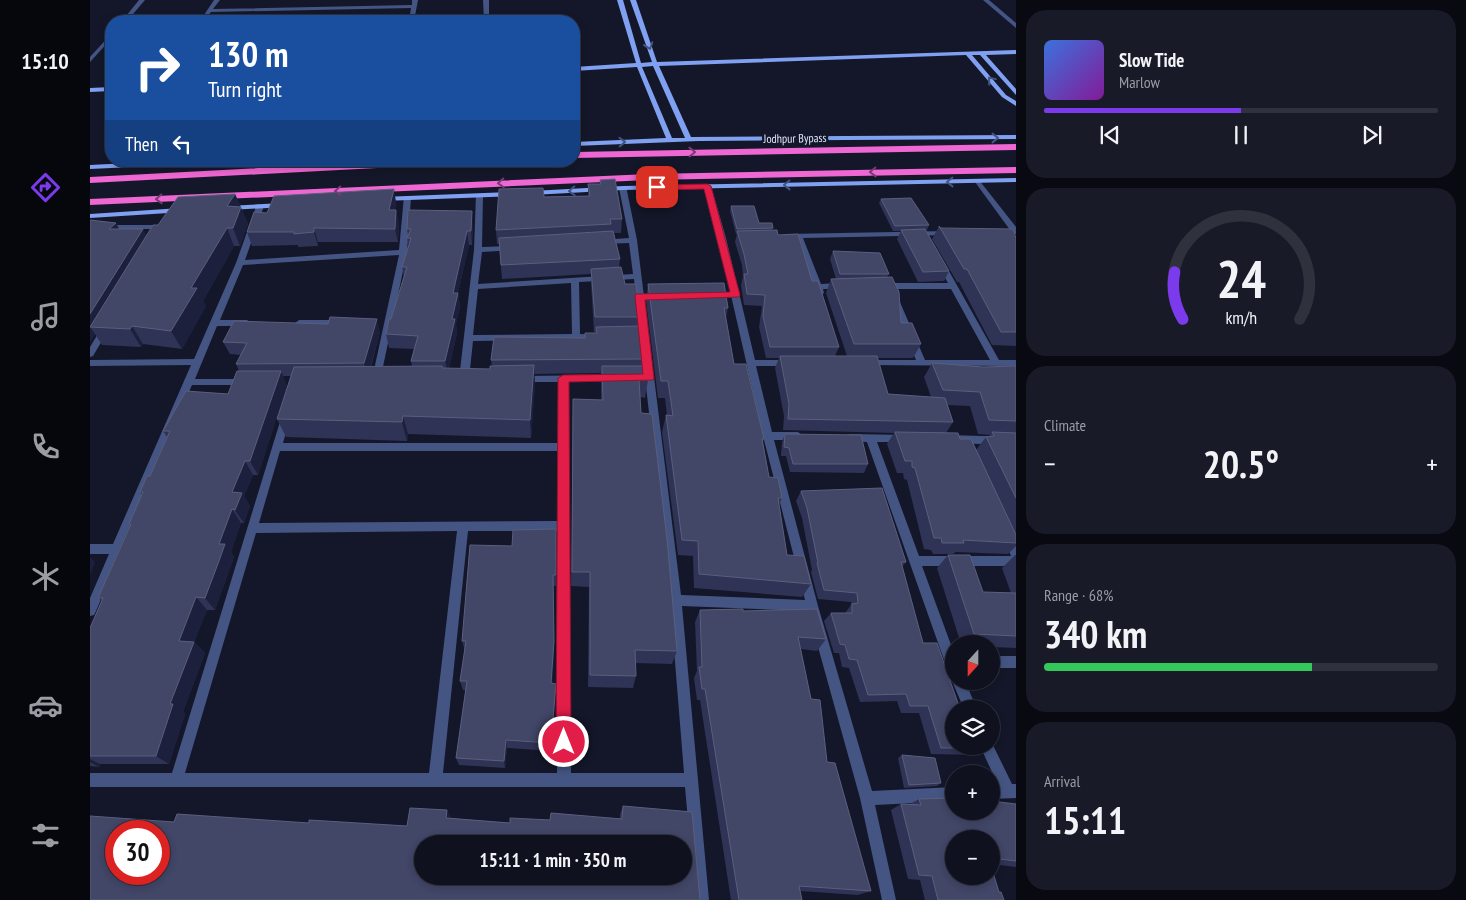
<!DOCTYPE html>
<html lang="en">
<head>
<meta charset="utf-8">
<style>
	:root { --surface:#0f111f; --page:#181a28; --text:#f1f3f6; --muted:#9b9da4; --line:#2f313d; --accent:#7c3aed }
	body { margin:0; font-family:"PT Sans Narrow",sans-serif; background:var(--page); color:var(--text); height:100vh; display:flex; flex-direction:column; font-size:19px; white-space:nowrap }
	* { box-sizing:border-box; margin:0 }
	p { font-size:16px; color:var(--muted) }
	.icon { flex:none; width:28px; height:28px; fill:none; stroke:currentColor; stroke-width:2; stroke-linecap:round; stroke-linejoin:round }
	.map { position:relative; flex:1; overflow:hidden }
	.side { display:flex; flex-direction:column; gap:10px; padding:10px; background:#080911; width:450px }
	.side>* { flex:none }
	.banner { position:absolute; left:15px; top:15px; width:475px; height:152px; border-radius:20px; box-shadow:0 2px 8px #0003,0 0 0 1px var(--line); background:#1a4fa0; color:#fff; overflow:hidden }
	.needle { width:32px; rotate:201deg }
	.fabs { position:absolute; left:855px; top:635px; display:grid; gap:10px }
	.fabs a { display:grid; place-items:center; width:55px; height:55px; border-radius:50%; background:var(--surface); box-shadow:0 2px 8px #0003,0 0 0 1px var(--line); font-size:25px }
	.speed { position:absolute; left:15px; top:820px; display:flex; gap:10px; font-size:25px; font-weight:700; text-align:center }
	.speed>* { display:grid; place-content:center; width:65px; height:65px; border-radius:50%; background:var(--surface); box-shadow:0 2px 8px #0003,0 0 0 1px var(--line); line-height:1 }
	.speed .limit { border:8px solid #d22; background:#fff; color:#111 }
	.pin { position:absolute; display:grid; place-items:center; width:42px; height:42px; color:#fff; margin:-21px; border-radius:10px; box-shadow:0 2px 8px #0006 }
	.me { position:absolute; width:55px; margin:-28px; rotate:0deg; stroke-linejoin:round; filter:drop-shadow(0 0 4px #0008) }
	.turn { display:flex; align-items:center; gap:18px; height:105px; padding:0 20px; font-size:22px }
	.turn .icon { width:65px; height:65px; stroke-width:2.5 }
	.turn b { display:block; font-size:35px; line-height:42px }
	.then { display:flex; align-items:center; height:48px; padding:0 20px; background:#0003; gap:10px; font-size:19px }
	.big { font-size:38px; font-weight:800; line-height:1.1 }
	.side .tile { flex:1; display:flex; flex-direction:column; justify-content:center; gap:8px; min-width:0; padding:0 18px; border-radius:20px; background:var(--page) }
	.side .dial { align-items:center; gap:0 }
	.dial svg { height:130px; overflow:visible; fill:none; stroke:var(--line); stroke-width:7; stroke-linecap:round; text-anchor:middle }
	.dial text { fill:var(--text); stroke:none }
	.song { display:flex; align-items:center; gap:15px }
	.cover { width:60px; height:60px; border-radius:8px; background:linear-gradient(135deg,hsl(220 70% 55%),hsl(290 70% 35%)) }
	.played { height:5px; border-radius:2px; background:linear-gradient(90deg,var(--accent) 50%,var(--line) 50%) }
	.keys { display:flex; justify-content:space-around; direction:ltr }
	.heat { display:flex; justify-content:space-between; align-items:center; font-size:28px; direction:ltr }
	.charge { height:8px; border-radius:4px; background:linear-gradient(90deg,#34c759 68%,var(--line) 0) }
	.trip { position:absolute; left:324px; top:835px; width:278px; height:50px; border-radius:25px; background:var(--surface); box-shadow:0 2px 8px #0003,0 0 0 1px var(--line); font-weight:800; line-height:50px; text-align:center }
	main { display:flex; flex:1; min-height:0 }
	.tabs { display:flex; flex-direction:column; width:90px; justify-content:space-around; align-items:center; background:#06070c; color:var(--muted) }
	.tabs .icon { width:35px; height:35px }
	.tabs .current { color:var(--accent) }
	.tabs b { font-size:22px; color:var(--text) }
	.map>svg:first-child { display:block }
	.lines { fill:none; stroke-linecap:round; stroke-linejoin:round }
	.street { fill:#445583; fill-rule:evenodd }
	.secondary { fill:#80a0f2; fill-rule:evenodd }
	.highway { fill:#ef67d2; fill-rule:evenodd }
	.wall { fill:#2f3355; fill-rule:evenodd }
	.shaded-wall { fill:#1c203c }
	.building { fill:#424667; stroke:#5b5f7e; fill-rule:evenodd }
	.oneway { stroke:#455583 }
	.oneway2 { stroke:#773b75 }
	.route { fill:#e11d48; stroke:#92132f }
	.labels { text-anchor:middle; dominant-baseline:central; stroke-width:5; stroke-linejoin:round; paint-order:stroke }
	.far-street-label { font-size:12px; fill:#dfe5fc; stroke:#141729 }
</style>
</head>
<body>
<main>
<nav class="tabs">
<b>15:10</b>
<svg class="icon current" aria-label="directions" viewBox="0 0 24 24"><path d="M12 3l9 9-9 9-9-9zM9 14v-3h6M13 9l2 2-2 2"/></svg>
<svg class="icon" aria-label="music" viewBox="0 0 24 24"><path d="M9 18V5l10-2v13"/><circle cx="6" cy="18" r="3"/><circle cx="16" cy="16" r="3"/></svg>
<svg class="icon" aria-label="phone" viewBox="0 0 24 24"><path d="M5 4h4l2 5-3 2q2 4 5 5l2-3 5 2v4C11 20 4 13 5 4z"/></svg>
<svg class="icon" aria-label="climate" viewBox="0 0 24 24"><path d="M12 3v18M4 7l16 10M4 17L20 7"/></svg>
<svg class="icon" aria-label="car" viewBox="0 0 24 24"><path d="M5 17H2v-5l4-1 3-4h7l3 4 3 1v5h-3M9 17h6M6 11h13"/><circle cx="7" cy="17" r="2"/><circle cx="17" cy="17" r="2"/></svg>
<svg class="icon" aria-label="filters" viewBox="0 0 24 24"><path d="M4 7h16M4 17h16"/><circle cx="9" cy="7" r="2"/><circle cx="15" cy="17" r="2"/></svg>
</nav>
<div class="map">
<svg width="926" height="900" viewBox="0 0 926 900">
	<rect width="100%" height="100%" fill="#141729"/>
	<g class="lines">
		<path class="street" d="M49 0H55L37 21H32Z
			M124 0H130L123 9 322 5V0H328L324 21H319L321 8 121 12 114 21H110Z
			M393 0H399V21H394Z
			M893 0H899L926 23V28Z
			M21 34V39L0 62V57Z
			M885 180H889L926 227V234H923L885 182Z
			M617 184 621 186 636 238 665 360H700L705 363 700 366H666L682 432H708L713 436 708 440H684L728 606 782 791 864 787V801L785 805 806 900H792L770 798 718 611 592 606 619 900H605L595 787H0V773H82L193 412H199L201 415 193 443H468V382H432L427 379 432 376 523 375 528 378 523 381 478 382 481 773H594L580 600 544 279 489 282 490 334 511 335 512 337 511 339 383 341 379 379 374 382 369 379 384 250 386 194 393 196 392 247 423 246 427 248 423 250 392 252 388 284 543 274 539 243 512 244 508 242 512 240 539 238 529 188 536 186 547 240 591 595 715 600 673 436 628 238 613 186ZM481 283 482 334 383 335 388 289ZM190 451H468V521L169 523ZM367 531 339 773H95L166 533ZM378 531H468L467 773H353Z
			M314 196 321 198 317 252 290 381H284L282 379 309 255 153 265 130 320H157L161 323 157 326H127L105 379H155L160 382 155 385H102L6 611 4 615 0 616V598L19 554H0V544H23L101 365 0 366V360L104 359 146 263 167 204 174 206 155 260 309 250Z
			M0 225H74L78 227 74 229H0Z
			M858 231H861V235L713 238 731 284 750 283 754 286 750 289H733L734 293 730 296 726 293 705 238H697L693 236 697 234Z
			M848 262H851L855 264 909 360H926V366L774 365 772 363 774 361 777 360H826L801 300 805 297 809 300 835 360H900L861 289H792L788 286 792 283H858L847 264Z
			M209 320H252L256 323 252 326 206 325 205 323Z
			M15 326 19 329 3 356 0 357V347L12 327Z
			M760 434 816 435 818 438 816 441 813 442H787L829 556H921L913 537 914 534 918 532 922 534 926 542V566H832L864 653V681H875L887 709H874L862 681 863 677 860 675 858 671 777 442 757 441 755 438 757 435Z
			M857 435 926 437V445L857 443 854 442 852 439 854 436Z
			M901 656H926V668H901Z
			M901 741 922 784H926V798L901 799V785H908L890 746H901Z"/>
		<path class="secondary" d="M527 0H533L551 63 562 62 540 0H546L567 62 926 50V54L896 55 926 89V95L890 55H882L916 95 926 101V106L912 97 876 55 569 66 601 137 926 135V139L609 141 484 146V142L576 138 547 67 484 71V67L546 63ZM563 66 595 138H582L552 67Z
			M21 87V91L0 92V88Z
			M78 161H129L126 163 0 169V165Z
			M926 178V182L533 190 442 195 438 193 442 191 533 186Z
			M423 192H426V196L292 201 288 199 292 197Z
			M193 203H196V207L138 210 134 208 138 206Z
			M91 208H94V212L0 218V214Z"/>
		<path class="highway" d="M926 144V150L484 158V152Z
			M300 161H368L363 164 0 183V177Z
			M926 167V173L559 180 0 205V199L559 174Z"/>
	</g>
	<path class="wall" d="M510 180 532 219 531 233H524L530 259 529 267 535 284 550 317 548 327 555 359 554 366 558 380 555 398 550 397 551 413 587 651 582 664 545 663 546 676 543 688 498 687 499 587 481 586 483 399 511 400V373L444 374 445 384 441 438 318 434 317 441 196 437 187 419 201 376H193L197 386 168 475H163L154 496 160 506 154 523H151L141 552 144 557 125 610H117L104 642 115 653 93 712 95 714 79 764H10L9 767 0 766V628L12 601 8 598 40 525 39 524 52 495 50 492 60 476 77 437 73 431 138 394 149 371 146 364 151 355 140 354 133 342 290 332 281 367 322 366 321 361 324 349 299 348 296 334 301 319 314 277 312 267 319 246 317 238 318 235 317 229 383 224 382 245H379L368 293 370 307 366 324 367 333 359 368 400 369 402 366 401 360 495 338 506 333V332H504L501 283V274L412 279 409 244H407L406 230 454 197 498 196V184H510Z
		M145 194 158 224 150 246H144L113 301 116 306 92 349 53 344 51 347 12 345 5 334 0 342V220L26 223 29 229 56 236 68 225Z
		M791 199 839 225 837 230H835L859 271 854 281 828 282 807 239 811 231H803L789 203Z
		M306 202 305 210H306L309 224 308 242H228V246L208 247V245L162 246 157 232 177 213Z
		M641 206 669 223 683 228 682 230 688 235 722 281 749 347 745 356H757L736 293 741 279H746L740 259 743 251 799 274 797 277 811 323 831 344 823 358H788L798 394 841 397 834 377 842 363 893 367 926 366V546L918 554 866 552 863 554H843L841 550 834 549 817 480 814 479 813 473H807L797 444 804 433 693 430 694 416 685 368 689 358H676L669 327 672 306 654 305 651 285 653 276 652 265 645 242 647 234H646L640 211ZM857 405 880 406 888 434 900 435 899 437H896L886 450 870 439 856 433 863 422Z
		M849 226 850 228 926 238V346L902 345 869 282H867L842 239Z
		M558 284 638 308 636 317 644 364 674 439 673 442 679 477 692 498 689 505 697 555 721 584 712 597 604 588 603 556 588 555 572 432 576 415 577 416 575 398H568L556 301Z
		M695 434 778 464 774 473 700 472 696 456H691L692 442Z
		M711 491 816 562 812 567 833 643 864 709 897 748 886 755 841 754 829 713H811L807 701 770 702 759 668 752 667 749 653H744L734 621 741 613H755L761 605V602L728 599 721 572 722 570 712 518 706 501Z
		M466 529V586H463L464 651 462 684 465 693 462 751 417 748 415 768 369 765 366 758 376 690H373L370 681 375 651 372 641 422 546Z
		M858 555 893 592 921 593 912 568 925 555H926V648L901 647V644H871L847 568Z
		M610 610 653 611 736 639 727 651 711 649 721 699 737 762 781 891 768 895 710 891 712 900H641L610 700H607L604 678 607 671 605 622Z
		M812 755 851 783 847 786 814 788 808 758Z
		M829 799 926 804V867L901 864V839H864L909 892 914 900H835L830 880 818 879 801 810 811 804H820Z
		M533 806 610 900 84 822 219 823 317 826 362 818 420 823 460 820 530 819V814Z"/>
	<path class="shaded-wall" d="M304 189 306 202 302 224 299 210Z
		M145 194 158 224 150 246 143 228 137 206Z
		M306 210 309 224 308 242 305 229Z
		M382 211 383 224 382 245 381 231Z
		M26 223 33 237 19 229Z
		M137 228 144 246 113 301 116 306 92 349 81 331 101 288Z
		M224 228 228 242V246L224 232Z
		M53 229 60 243 0 327V314Z
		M377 231 379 245 365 307 363 293Z
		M368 293 370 307 366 324 367 333 358 374 355 361 362 319Z
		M287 319 290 332 278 375 274 363Z
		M42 326 53 344 51 347 40 329Z
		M0 327 5 334 0 342Z
		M444 365 445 384 441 438 440 420Z
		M191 371 197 386 168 475 160 461Z
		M313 416 318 434 317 441 312 422Z
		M155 461 163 475 154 496 160 506 154 523 145 510 142 492Z
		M142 509 151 523 141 552 144 557 125 610 115 598 129 544Z
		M0 557 5 562 0 575Z
		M106 597 117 610 104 642 115 653 93 712 95 714 79 764 66 756 80 704 89 641Z
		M464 641V651L461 692V683Z
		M466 684 465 693 462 751 461 743Z
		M416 740 417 748 415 768 414 761Z
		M0 759 10 764 9 767 0 762Z
		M357 810 362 818 361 825 356 818Z"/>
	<path class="building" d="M525 179 532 219H520L521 224 406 230 409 189 453 188 454 197 500 196 498 184H511L510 180Z
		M304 189 299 210H306L305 229 224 228V232L204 234V232H157L164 212 177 213 184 196Z
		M145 194 137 206 151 207 143 228H137L101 288H107L81 331 42 326 40 329 0 327 63 225H68L88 197Z
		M821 198 839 225 805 226 791 199Z
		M641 206H664L669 223H682L683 228 647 229Z
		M318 210 382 211 381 231H377L363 293H368L362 319H365L355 361H321L328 336 296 334 299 319H301L317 267H312L321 238H317L321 229H317Z
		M0 220 26 223 19 229H53L0 314Z
		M849 226 850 228 923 229 926 238V332H911L877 269H874Z
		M835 229 859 271 833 272 811 230Z
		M687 230 688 235 708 234 722 281H728L749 347H680L673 316 675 295 657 294 654 274H658L654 254 647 231Z
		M523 231 530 259 411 265 409 238Z
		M743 251 790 253 799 274H750Z
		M531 267 535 284H546L550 317H505L501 269Z
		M802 277 809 292 811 323H822L831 344H764L741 279Z
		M634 283 638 308H634L644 364H656L674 439H672L679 477 688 478 692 498H688L697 555 714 556 721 584 609 574 608 541 592 540 576 415 583 416 578 381H571L558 284Z
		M240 317 287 319 274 363 146 364 157 343 133 342 144 321 238 324Z
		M550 326 555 359 401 360 404 337 495 338V333H507L506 327Z
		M690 356H787L798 394 855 398 863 422 698 419 699 404Z
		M842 363 893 367 926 366V421L899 420 890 392 853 390Z
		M444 365 440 420 313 416 312 422 187 419 204 367 352 366V368L400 369V366Z
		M512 366H556L558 380H549L551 413 562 414 577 539 587 651 545 650 546 676 500 675V572H482L483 399 513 400Z
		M147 371H191L160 461H155L142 492 152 493 145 510 142 509 129 544H135L129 561 115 598 106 597 89 641 104 642 80 704H83L66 756H0V628L13 598H8L41 524H39L53 492H50L57 476H60L80 431H73L96 391 138 394Z
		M805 432 868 433 870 439H881L926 535V543L873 540 874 543H852L851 538H844L825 468 822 467V461H815Z
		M902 432 926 433V498L896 437 904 436Z
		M695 434 771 435 778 464H703L699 448 694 447Z
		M792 488 816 562H811L833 643H847L870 709H864V746H897V748H851L838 706H820L816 694 778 695 767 660 759 659 755 645 750 644 741 613H762V604L768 603 767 593 734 590 727 563H728L717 508 711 491Z
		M466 529V575H463L464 641 461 683 466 684 461 743 416 740 414 761 366 758 377 681H370L376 641H372L380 545 422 546 423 530Z
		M858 555H880L893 592 926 593V636L884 634Z
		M653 609V611L727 609 736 639 708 637 721 699 730 700 737 762 745 763 781 891 709 886 712 900H649L615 689H612L609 667H612L610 610Z
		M812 755 845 758 851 783 819 785Z
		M864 798V811H901V801L926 804V861L901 858V839H864V876H901V866L909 892H911L914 900H848L842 876 829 875 811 804 831 805 829 799Z
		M533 806 602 812 610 900H0V816L84 822 87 814 219 823V820L317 826 320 808 357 810 356 818 420 823V818L460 820 461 813 532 819ZM26 831H69V874H26ZM332 844H592V876H332Z"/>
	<defs><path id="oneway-chevron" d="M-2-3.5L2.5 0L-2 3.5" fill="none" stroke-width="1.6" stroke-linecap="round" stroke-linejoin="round" transform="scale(1.25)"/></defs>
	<g class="oneway">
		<use href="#oneway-chevron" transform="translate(559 46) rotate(71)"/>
		<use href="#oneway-chevron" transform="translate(901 80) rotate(-130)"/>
		<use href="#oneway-chevron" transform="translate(905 138)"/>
		<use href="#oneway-chevron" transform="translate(532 142) rotate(-2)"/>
		<use href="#oneway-chevron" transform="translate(860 182) rotate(179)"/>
		<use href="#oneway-chevron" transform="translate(697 185) rotate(179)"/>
		<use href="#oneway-chevron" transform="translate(482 191) rotate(177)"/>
	</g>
	<g class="oneway2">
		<use href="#oneway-chevron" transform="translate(602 152) rotate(-1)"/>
		<use href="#oneway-chevron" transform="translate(783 172) rotate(179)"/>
		<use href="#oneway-chevron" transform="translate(411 183) rotate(177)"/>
		<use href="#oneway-chevron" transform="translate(248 191) rotate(177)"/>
		<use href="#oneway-chevron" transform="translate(69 199) rotate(177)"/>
	</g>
	<path class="route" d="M617 184 621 186 650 295 649 297 555 300 564 378 563 380 479 382 481 742 479 747 474 749 468 747 466 742 468 378 473 375 553 374 545 296 546 294 640 292 614 189 567 190 563 187 567 185Z"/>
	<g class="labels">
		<g class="far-street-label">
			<text transform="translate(705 138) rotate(-1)">Jodhpur Bypass</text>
		</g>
	</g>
</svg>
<div class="fabs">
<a><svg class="needle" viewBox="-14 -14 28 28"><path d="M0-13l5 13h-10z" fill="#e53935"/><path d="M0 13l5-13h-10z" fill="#9b9da4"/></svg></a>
<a><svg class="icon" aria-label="layers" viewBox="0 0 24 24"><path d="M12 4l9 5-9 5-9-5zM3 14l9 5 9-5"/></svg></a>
<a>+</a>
<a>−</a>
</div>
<div class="speed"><div class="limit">30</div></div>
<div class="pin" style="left:567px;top:187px;background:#d93025"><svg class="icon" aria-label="arrive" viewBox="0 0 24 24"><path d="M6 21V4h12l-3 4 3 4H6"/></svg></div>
<svg class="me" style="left:474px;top:742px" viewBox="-20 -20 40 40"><circle r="17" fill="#e11d48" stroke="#fff" stroke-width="3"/><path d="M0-11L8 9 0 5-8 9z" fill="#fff"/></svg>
<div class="trip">15:11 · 1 min · 350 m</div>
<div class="banner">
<div class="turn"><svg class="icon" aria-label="right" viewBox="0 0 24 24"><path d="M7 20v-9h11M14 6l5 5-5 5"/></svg><div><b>130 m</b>Turn right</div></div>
<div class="then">Then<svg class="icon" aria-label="left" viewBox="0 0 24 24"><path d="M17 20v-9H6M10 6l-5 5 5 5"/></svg></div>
</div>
</div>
<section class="side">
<div class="tile">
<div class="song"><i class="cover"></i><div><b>Slow Tide</b><p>Marlow</p></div></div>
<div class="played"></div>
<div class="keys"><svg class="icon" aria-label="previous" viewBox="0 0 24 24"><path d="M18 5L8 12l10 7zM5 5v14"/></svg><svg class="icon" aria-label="pause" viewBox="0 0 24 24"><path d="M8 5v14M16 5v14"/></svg><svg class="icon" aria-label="next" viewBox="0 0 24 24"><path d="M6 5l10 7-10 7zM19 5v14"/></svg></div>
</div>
<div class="tile dial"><svg viewBox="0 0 100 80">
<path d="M14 69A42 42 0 1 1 86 69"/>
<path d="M14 69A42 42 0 0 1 9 40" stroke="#7c3aed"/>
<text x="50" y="56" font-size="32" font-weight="700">24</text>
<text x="50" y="72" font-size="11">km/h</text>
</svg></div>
<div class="tile"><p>Climate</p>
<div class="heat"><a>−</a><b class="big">20.5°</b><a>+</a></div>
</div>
<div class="tile"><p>Range · 68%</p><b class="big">340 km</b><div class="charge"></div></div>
<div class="tile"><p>Arrival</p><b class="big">15:11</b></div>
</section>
</main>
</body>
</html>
